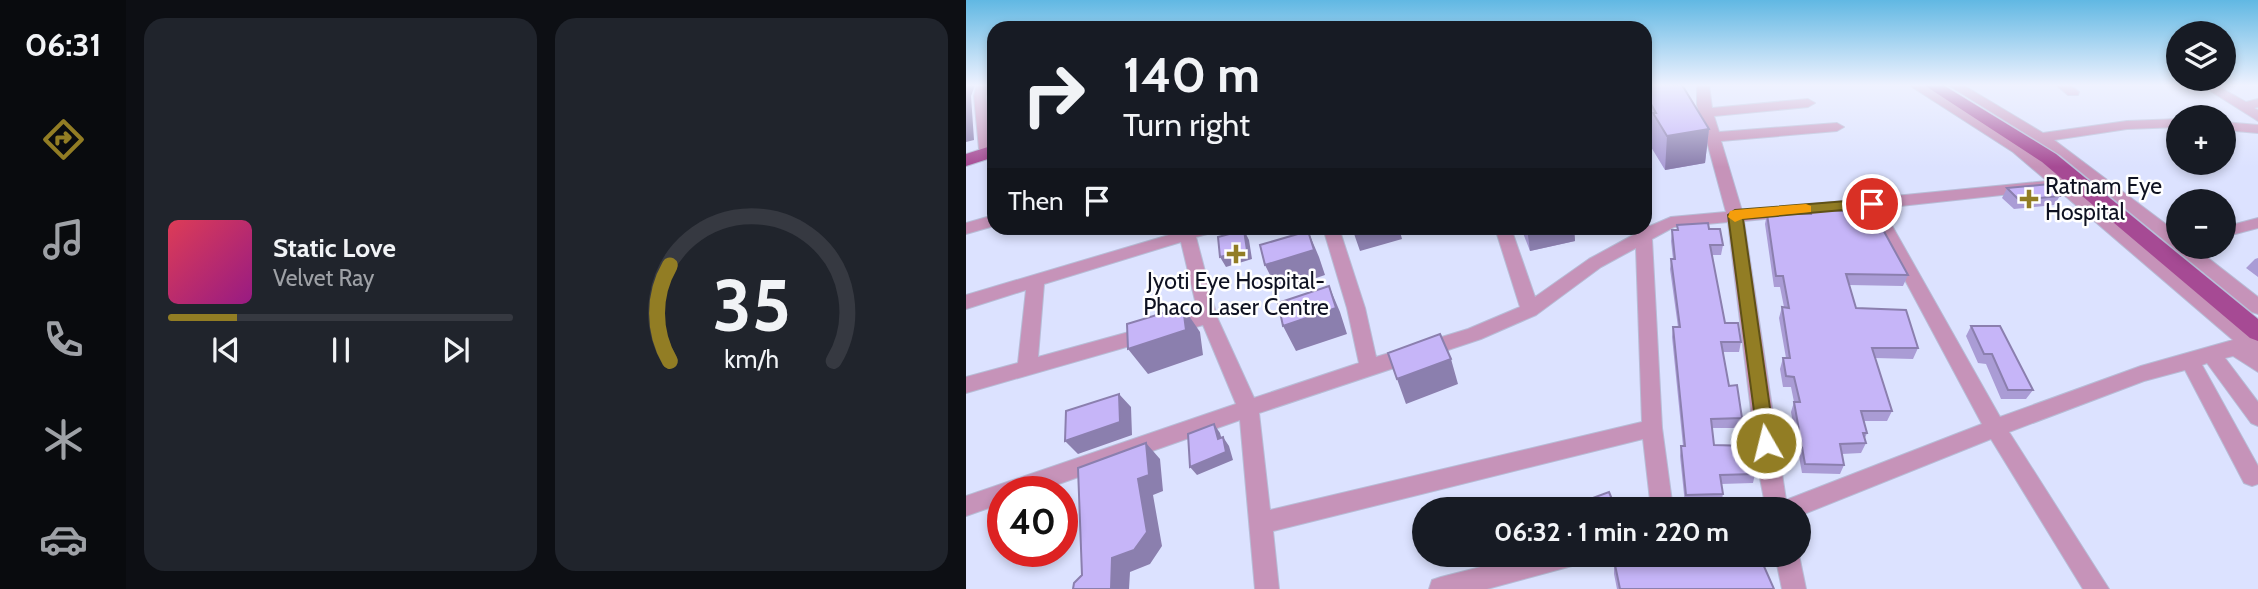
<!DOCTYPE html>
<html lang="en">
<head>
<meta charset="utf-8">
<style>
	:root { --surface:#171b24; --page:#20242c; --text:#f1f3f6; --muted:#9ea1a6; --line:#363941; --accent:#927d24 }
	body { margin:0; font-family:Cabin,sans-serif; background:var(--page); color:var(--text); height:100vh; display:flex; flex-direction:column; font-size:26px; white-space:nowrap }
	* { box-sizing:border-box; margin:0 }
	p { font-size:23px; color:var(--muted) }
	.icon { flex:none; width:38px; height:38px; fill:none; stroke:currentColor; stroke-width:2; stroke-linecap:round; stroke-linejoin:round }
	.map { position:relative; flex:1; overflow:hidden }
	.details { display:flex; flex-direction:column; gap:18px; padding:18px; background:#0d0f14; width:840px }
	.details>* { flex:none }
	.guide { position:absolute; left:21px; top:21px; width:665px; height:214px; border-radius:21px; box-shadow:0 4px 10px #0003; background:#171b24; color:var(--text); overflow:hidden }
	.buttons { position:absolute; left:1200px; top:21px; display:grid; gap:14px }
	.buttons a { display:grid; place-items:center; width:70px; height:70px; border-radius:50%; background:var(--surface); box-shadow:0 4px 10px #0003; font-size:35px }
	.speed { position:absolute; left:21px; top:476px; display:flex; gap:14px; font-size:35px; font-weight:700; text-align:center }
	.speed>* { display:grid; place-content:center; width:91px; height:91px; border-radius:50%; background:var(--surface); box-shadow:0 4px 10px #0003; line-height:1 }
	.speed .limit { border:10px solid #d22; background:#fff; color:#111 }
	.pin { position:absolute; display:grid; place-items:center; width:60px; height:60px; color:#fff; margin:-30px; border:4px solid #fff; border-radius:50%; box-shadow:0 2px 7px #0007 }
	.me { position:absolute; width:77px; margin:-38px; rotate:352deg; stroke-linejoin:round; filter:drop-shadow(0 0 5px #0008) }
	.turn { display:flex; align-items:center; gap:24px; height:147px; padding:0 21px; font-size:32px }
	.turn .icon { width:91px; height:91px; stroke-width:2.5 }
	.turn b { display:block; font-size:49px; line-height:60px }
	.then { display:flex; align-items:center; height:66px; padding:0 21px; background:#0003; gap:14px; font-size:26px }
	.details .card { flex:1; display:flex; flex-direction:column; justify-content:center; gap:10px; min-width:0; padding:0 24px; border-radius:21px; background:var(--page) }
	.details .dial { align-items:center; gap:0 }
	.dial svg { height:182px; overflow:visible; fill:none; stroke:var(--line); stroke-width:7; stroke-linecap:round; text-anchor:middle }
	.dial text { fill:var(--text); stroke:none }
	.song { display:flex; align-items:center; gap:21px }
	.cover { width:84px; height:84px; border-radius:10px; background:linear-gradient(135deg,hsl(350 70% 55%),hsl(310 70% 35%)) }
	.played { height:7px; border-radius:4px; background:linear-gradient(90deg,var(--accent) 20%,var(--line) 20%) }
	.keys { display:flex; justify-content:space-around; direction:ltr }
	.details .tiles { flex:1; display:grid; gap:18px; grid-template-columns:repeat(2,1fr) }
	.trip { position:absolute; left:446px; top:497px; width:399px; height:70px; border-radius:35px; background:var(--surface); box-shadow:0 4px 10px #0003; font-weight:800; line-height:70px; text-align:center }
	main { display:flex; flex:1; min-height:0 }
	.tab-bar { display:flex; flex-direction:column; width:126px; justify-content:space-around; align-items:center; background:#090b0e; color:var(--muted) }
	.tab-bar .icon { width:49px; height:49px }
	.tab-bar .active { color:var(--accent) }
	.tab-bar b { font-size:32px; color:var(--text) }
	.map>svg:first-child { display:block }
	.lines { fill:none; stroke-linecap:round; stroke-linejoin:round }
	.minor-casing { stroke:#b7bdd7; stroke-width:2 }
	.major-casing { stroke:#b7bdd7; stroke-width:2 }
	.minor { fill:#c693b9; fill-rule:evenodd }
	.major { fill:#a64a94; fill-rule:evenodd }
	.wall { fill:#aa9cd5 }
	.shaded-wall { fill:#8b7fae }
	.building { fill:#c6b5f8; stroke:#8b7fae; stroke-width:2 }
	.route { fill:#927d24; stroke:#5f5117; stroke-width:2 }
	.slow { fill:#f59e0b }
	.poi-dot { fill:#927d24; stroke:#fff; stroke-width:2.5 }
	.labels { text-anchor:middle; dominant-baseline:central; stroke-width:5; stroke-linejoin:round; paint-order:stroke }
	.poi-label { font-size:23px; fill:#0f1222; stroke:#fff; text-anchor:start }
</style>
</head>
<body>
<main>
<nav class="tab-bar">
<b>06:31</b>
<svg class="icon active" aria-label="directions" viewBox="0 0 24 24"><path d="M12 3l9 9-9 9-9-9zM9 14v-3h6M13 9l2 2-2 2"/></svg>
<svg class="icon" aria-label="music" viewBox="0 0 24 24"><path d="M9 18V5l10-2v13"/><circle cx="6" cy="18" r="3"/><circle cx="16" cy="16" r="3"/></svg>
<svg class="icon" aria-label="phone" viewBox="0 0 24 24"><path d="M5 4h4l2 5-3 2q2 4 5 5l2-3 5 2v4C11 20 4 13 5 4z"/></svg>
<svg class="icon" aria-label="climate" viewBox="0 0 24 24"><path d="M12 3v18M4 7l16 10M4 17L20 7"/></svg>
<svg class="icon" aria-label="car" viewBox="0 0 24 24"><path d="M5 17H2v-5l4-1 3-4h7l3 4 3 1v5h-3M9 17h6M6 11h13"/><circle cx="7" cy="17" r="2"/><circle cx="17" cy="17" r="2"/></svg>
</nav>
<section class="details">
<div class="tiles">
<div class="card">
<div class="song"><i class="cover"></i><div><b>Static Love</b><p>Velvet Ray</p></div></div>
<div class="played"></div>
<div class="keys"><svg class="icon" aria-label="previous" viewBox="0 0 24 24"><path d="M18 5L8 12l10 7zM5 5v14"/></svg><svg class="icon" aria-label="pause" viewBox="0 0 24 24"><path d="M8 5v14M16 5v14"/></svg><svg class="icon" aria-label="next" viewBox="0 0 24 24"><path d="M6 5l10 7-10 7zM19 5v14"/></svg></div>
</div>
<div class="card dial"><svg viewBox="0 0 100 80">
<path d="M14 69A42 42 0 1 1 86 69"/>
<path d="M14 69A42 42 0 0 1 14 27" stroke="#927d24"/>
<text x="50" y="56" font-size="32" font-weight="700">35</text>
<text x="50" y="72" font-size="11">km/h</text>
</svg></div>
</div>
</section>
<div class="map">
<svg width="1292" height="589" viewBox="0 0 1292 589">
	<rect width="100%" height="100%" fill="#dce2ff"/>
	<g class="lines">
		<defs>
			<path id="minor" d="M11 85H28L20 96 27 149 20 153 13 149 8 96Z
				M731 85H743L746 108 842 99 849 103 842 107 748 116 753 132 871 123 878 127 871 131 755 141 776 211 1081 181 1047 152 943 85H958L1057 146 1287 336 1292 335V372L1267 356 1259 358 1292 402V426L1285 423 1241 363 1236 365 1292 466V484L1286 486 1278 483 1219 370 1178 381 1043 432 1143 589H1117L1025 439 833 516V509H800L792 468 762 222 708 227 686 239 696 428 707 509H685L677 439 307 531 313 589H289L274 420 70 492H37V503L0 516V496L270 404 237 325 0 393V377L52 363 60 290 0 309V295L213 232 212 228H251L249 232 230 237 251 317 288 398 393 363 381 308 357 228H373L399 308 410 357 502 329 554 307 529 228H545L569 297 623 259 669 234V228H679V223L684 226 705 217 760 212 731 105ZM1091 189 1267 340 1175 366 1034 417 916 208ZM901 209 1016 424 820 500 778 221ZM215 242 232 313 72 357 78 284ZM670 248 676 422 304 510 293 413 515 339 570 315 635 267Z
				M982 85H997L1077 133 1161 121 1213 119V127L1161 129 1088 140 1213 234V247H1228L1292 297V314L1286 312 1094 155Z
				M1090 85H1104L1113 92 1112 95H1102Z
				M1235 85H1250L1280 102 1292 99V107L1288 108 1292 110V121Z
				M1258 122 1292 125V133L1258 130Z
				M28 215V226L0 234V223Z
				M1292 218V228L1258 237V227Z
				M562 555H618L614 563 606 566 521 589H463L466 580 475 577Z
				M809 555H833L840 589H816Z"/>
			<path id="major" d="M958 85H977L1090 154 1292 319V341L1284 338 1076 162Z
				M28 145V157L0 166V154Z"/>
		</defs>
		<use href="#minor" class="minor-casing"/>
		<use href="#major" class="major-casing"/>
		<use href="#minor" class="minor"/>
		<use href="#major" class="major"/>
	</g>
	<path class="wall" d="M679 85 743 129 739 163 699 170 685 147 686 141 679 128Z
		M1041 188 1094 196 1088 205 1048 209 1036 198Z
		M887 207 942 275 937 286 883 285 890 308 952 348 947 359 909 358 926 411 921 421H898L901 433 899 438 900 443 895 453 876 454 878 465 874 474 836 473 825 412 828 402 825 387H817L814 369 817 358H820L813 318 816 307H818L814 287H808L799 224 801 214H842L844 209 886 212Z
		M711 225 743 229 757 245 755 255H746L759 323 775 342 773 352H757L763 386 776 418 774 428H746L748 445 789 474 787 483 755 484 757 494 755 503 719 504 714 456 715 446H717L706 337 707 327H712L704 269 705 259H707L705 241 706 230H711Z
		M555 228H608L609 241 564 251Z
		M1292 258V277L1280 268 1289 259Z
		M1005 326 1067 390 1060 399H1035L1020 364 1012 363 1000 336Z
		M722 559 808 589H651L648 574V560Z"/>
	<path class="shaded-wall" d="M0 85H9L5 96 8 140 0 142Z
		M743 129 739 163 699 170 701 136Z
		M386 228H433L436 239 394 251Z
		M561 228H608L609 241 564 251Z
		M278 230 283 240 286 259 260 267 254 257Z
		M342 231 353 257 359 275 312 291 299 265Z
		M363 286 374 312 381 334 330 351 317 326Z
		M217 307 234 332 237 355 182 374 162 349Z
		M485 359 492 384 440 404 431 379Z
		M153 394 165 407 166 435 112 454 99 441Z
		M248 424 254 433 258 447 252 439Z
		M257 437 263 446 267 460 231 475 224 467Z
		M180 443 194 459 197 491 187 495 196 546 184 564 164 572 163 589H145L146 558 172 479Z"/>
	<path class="building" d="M679 85H716L743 129 701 136 687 113H690L679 93Z
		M1084 184 1089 187 1094 196 1053 200 1041 188Z
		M904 206 942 275 880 274 890 308 940 310 952 348H906L926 411H895L901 433H897L900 443 874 444 878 465 839 464 828 402H834L828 377 820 376 817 358H824L816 307 823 308 817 276H810L801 214H845L844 209 890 212 887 207Z
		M742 223 743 229H754L757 245H744L759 323H772L775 342H755L763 386 771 385 776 418 745 419 748 445 784 446 789 474 754 475 757 494 720 495 715 446H719L707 327H714L705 259H709L706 230H712L711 225Z
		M278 230 281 250 254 257 252 237Z
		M342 231 348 250 299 265 294 245Z
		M363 286 370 308 317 326 312 303Z
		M217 307 220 330 162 349 161 324Z
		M1005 326H1034L1067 390H1042L1026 354H1018Z
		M474 334 485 359 431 379 422 353Z
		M153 394 154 422 99 441 100 411Z
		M248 424 252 439 257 437 260 452 224 467 222 434Z
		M180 443 183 475 172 479 181 532 168 550 146 558 145 589H107L108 583 116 575 112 468Z
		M643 492 650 509H624L621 500Z
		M667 555H721L722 559 742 555H793L808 589H654L648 560Z"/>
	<linearGradient id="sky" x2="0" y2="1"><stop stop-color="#61b8e3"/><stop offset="0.51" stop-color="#eff2ff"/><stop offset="1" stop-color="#eff2ff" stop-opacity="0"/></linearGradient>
	<rect width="1292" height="167" fill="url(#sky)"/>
	<path class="route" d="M906 199 913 204 911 207 777 219 809 443 806 449 800 451 793 449 762 215 769 210Z"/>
	<path class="slow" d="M840 204 845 206V212L776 219 769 222 762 217 764 211 769 210Z"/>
	<g class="poi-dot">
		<path d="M1059.5 188.5h7v7h7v7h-7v7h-7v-7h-7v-7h7z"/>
		<path d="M266.5 243.5h7v7h7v7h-7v7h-7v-7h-7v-7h7z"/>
	</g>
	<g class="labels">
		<g class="poi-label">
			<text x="1079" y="186">Ratnam Eye<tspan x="1079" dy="26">Hospital</tspan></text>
			<text x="270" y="281" text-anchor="middle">Jyoti Eye Hospital-<tspan x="270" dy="26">Phaco Laser Centre</tspan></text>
		</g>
	</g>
</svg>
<div class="buttons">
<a><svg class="icon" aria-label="layers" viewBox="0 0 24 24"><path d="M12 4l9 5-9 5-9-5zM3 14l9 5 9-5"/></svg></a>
<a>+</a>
<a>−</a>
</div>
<div class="speed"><div class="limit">40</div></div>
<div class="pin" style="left:906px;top:204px;background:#d93025"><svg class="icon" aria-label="arrive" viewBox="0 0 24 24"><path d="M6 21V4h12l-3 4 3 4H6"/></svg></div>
<svg class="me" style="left:800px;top:443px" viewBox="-20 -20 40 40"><circle r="17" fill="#927d24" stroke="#fff" stroke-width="3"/><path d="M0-11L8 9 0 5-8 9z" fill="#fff"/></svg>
<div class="trip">06:32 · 1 min · 220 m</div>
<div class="guide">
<div class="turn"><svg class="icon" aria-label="right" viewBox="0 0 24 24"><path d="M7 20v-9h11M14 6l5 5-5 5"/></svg><div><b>140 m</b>Turn right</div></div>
<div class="then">Then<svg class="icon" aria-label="arrive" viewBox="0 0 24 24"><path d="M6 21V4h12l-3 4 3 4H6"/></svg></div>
</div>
</div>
</main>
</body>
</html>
